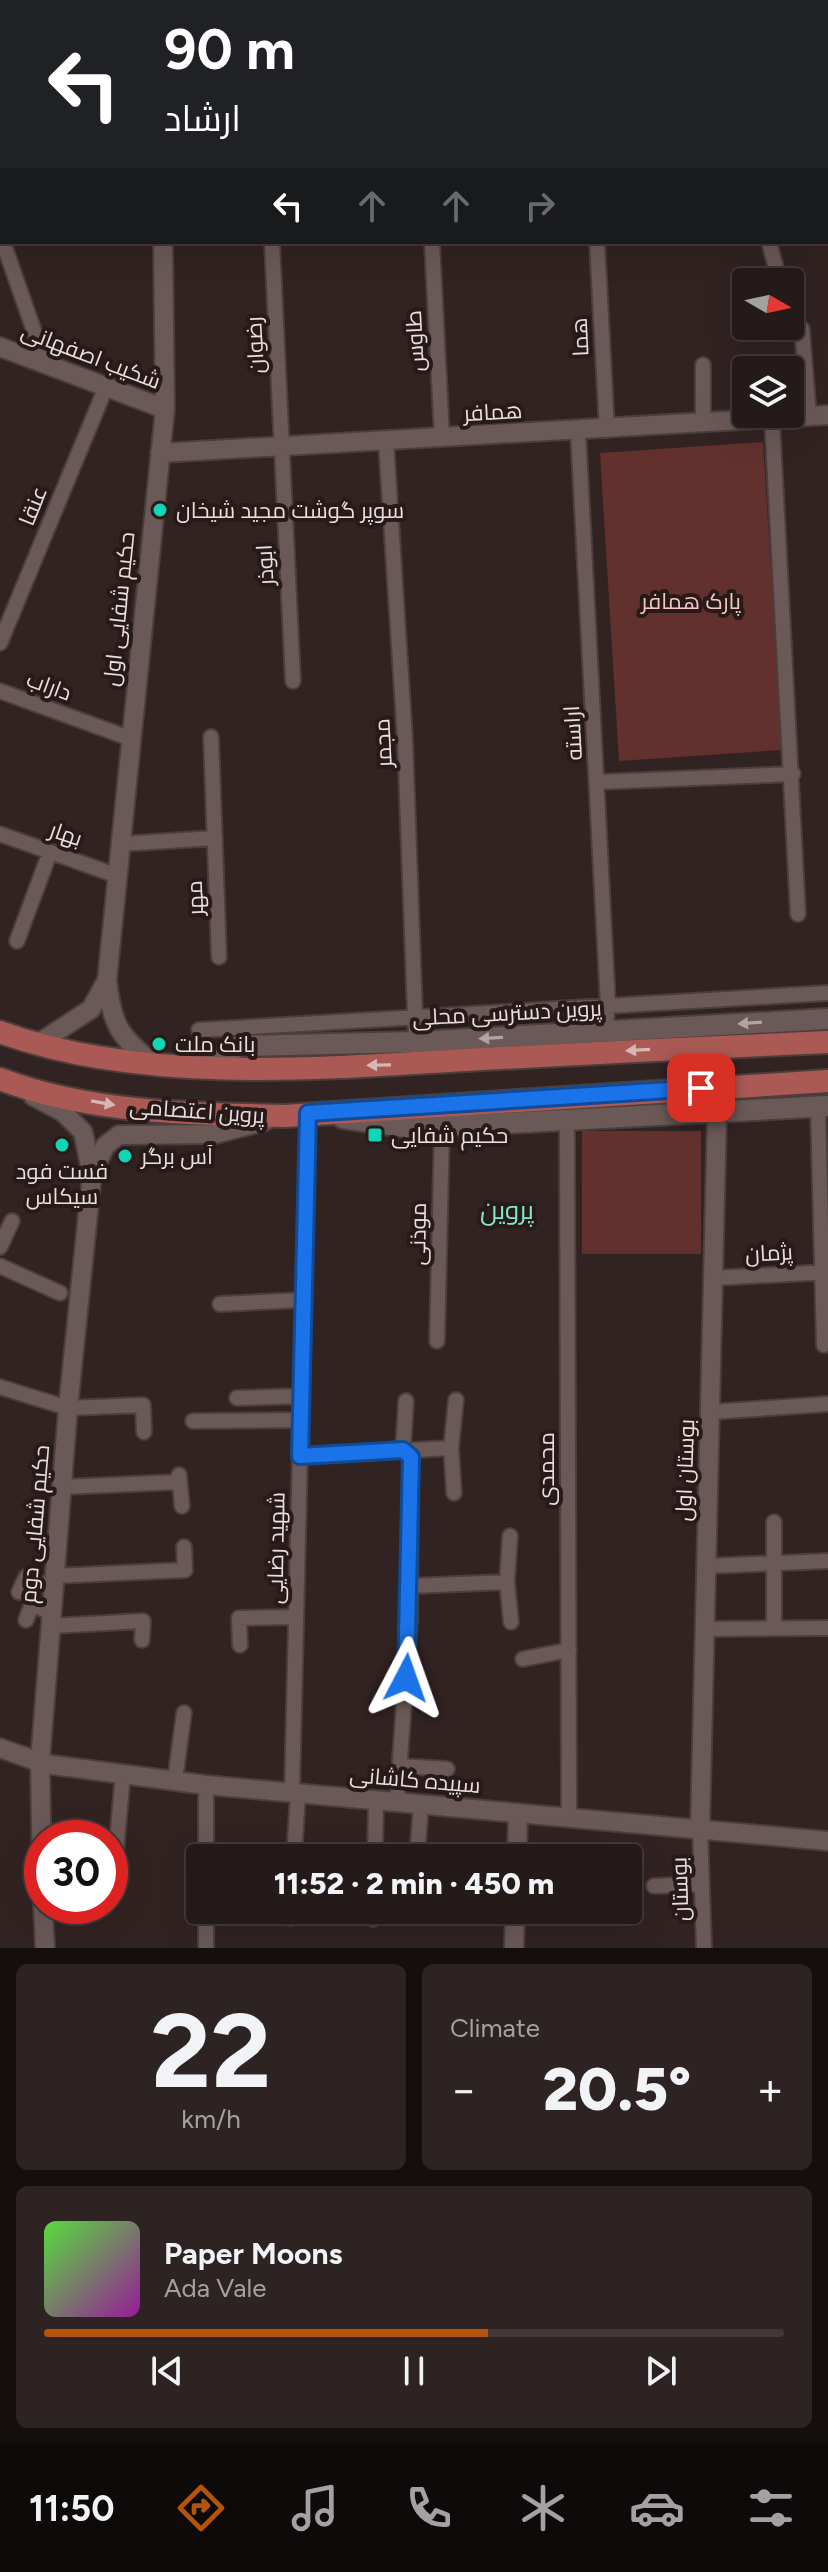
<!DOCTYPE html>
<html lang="en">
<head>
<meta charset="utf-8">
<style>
	:root { --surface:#251a1a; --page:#2d2323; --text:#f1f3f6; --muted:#a3a1a2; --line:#423839; --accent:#b45309 }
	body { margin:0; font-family:Figtree,Cairo,sans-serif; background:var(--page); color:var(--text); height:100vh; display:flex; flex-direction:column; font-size:30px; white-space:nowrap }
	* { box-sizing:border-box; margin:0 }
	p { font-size:26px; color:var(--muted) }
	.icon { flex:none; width:44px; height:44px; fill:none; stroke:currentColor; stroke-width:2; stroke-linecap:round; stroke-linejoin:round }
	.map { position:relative; height:1948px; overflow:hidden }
	.drawer { display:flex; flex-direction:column; gap:16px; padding:16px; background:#140e0e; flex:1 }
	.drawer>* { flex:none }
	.top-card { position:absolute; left:0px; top:0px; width:828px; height:244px; box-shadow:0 8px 32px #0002,0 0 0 2px var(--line); background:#202124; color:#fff; overflow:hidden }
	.needle { width:52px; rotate:99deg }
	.tools { position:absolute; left:732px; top:268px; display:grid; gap:16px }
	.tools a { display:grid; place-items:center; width:72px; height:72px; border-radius:8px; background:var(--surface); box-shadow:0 8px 32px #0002,0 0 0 2px var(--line); font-size:40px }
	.speed { position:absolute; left:24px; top:1820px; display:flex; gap:16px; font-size:40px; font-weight:700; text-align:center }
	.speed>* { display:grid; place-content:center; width:104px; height:104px; border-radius:50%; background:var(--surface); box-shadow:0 8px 32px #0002,0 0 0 2px var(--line); line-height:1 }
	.speed .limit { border:12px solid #d22; background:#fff; color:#111 }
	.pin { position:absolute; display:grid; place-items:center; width:68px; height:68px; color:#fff; margin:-34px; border-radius:16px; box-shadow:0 4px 12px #0006 }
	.me { position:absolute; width:88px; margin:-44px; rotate:4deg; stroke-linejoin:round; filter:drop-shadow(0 0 6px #0008) }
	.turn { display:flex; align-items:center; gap:28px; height:168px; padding:0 32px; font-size:36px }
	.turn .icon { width:104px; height:104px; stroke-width:2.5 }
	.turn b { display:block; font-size:56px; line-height:68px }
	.lanes { display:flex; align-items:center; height:76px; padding:0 32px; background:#0003; justify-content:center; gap:40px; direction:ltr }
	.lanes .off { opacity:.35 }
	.big { font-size:60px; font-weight:800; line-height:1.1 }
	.drawer .card { flex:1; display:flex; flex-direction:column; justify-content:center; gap:12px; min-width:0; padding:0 28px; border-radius:12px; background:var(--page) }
	.drawer .dial { align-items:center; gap:0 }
	.dial b { font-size:104px; line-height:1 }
	.song { display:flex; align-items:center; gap:24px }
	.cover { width:96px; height:96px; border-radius:12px; background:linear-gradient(135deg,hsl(110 70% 55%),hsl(300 70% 35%)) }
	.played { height:8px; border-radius:4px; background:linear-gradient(90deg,var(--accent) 60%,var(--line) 60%) }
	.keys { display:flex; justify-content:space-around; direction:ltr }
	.heat { display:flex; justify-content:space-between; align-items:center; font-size:44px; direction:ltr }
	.drawer .tiles { flex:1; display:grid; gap:16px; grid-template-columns:1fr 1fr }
	.card:last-child { grid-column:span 2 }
	.trip { position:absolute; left:186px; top:1844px; width:456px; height:80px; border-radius:8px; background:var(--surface); box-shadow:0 8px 32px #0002,0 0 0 2px var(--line); font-weight:800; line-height:80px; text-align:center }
	.tabs { display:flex; height:128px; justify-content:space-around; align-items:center; background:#0f0a0a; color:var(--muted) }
	.tabs .icon { width:56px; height:56px }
	.tabs .current { color:var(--accent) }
	.tabs b { font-size:36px; color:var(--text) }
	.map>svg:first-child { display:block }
	.green { fill:#62312e }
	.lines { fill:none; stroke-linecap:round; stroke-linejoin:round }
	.minor-casing { stroke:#4b3f3e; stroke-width:18 }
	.tertiary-casing { stroke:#4b3f3e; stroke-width:22 }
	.secondary-casing { stroke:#4b3f3e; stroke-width:24 }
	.primary-casing { stroke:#4b3f3e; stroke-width:26 }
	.minor { stroke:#6a5957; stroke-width:14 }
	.tertiary { stroke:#6a5957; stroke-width:18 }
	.secondary { stroke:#6a5957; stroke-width:20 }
	.primary { stroke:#aa5955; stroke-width:22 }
	.oneway { fill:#b0a3a1 }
	.oneway2 { fill:#d6b7b5 }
	.route-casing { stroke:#114b97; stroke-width:20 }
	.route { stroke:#1a73e8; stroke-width:14 }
	.poi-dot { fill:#0ed5b4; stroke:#271a19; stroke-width:3 }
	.labels { text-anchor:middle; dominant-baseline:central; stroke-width:8; stroke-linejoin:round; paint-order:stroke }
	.street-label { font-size:22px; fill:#e9dfde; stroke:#271a19 }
	.poi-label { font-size:22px; fill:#e9dfde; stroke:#271a19; text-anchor:start }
	.park-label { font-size:22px; fill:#f5c8c3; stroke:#271a19 }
	.quarter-label { font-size:26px; fill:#82e5cd; stroke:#271a19 }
</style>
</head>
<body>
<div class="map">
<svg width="828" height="1948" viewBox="0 0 828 1948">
	<rect width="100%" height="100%" fill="#312322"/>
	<path class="green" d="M763 442 782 750 619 761 600 453Z
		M582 1131H701V1254H582Z"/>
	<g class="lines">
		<defs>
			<path id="minor" d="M346 0 347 2
				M503 0V2
				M660 0 661 2
				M25 2 26 0
				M82 2 83 0
				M0 29H2
				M826 29H828
				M826 153H828
				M3 242 40 348 52 367
				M272 242 293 681
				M432 242 442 438
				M597 242 607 430
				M769 242 776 268
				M802 329 809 416
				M703 365V423
				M772 420 798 914
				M578 431 608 1005 605 1032
				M386 441 405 740 416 1042
				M0 643 106 387
				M0 691 129 738
				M211 737 219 957
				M597 782 793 774
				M0 834 118 876
				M120 844 215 838
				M17 941 50 852
				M199 1030 828 993
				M818 1106 824 1345
				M567 1121 569 1817
				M0 1247 12 1221
				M0 1266 60 1293
				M713 1278 828 1272
				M220 1304 303 1300
				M437 1341 442 1127
				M0 1387 68 1408 143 1405 144 1432
				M237 1398 301 1396
				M711 1412 828 1404
				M193 1421 301 1420
				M300 1456 451 1448
				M179 1475 182 1506
				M62 1487 179 1482
				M454 1493 451 1448 456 1400
				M510 1536 507 1582 511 1622
				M706 1566 828 1561
				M54 1576 185 1570 184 1547
				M410 1586 507 1582
				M19 1592 26 1577 53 1589
				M26 1620 32 1604 51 1613
				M50 1626 143 1621 142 1640
				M774 1628V1522
				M706 1629 828 1628
				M240 1645 239 1618 296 1617
				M523 1659 569 1650
				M400 1766 447 1769
				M175 1780 184 1713
				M292 1792 308 1113
				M397 1802 410 1618 411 1457 403 1450 406 1401
				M700 1829 704 1948
				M206 1858V1785
				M294 1858 298 1793
				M375 1858 376 1801
				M417 1858 421 1805
				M115 1863 123 1774
				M654 1886 702 1884
				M291 1918 292 1910
				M373 1919V1910
				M206 1948V1910"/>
			<path id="tertiary" d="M158 2V0
				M0 347 165 409
				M160 453 828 415
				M39 1043 91 1009 107 980
				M155 1065C119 1036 112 1026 107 980L165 409 163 242
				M33 1096 63 1112 83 1132 92 1175 68 1408 40 1762 42 1879
				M92 1175 105 1146 119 1135 215 1134 265 1121
				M0 1748 45 1764 206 1785 828 1841
				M700 1829 717 1112
				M517 1858 518 1813
				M43 1906 45 1948
				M514 1948 515 1910"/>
			<path id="secondary" d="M193 1068 240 1046 416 1042 828 1019
				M343 1118 412 1128 828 1106"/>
			<path id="primary" d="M0 1032C145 1085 330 1068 482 1059 597 1053 713 1047 828 1042
				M0 1079C89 1113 191 1114 285 1116L828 1081"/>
		</defs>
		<use href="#minor" class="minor-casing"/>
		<use href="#tertiary" class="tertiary-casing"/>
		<use href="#secondary" class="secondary-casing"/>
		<use href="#primary" class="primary-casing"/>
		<use href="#minor" class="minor"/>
		<use href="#tertiary" class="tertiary"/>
		<use href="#secondary" class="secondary"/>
		<use href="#primary" class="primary"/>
	</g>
	<defs><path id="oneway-solid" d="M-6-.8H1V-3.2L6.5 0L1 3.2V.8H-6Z" transform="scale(2)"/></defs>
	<g class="oneway">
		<use href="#oneway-solid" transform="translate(750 1023) rotate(176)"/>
		<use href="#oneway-solid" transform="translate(491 1038) rotate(177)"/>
	</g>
	<g class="oneway2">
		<use href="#oneway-solid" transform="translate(638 1050) rotate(177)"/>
		<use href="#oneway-solid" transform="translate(379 1065) rotate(179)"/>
		<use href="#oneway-solid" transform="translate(103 1103) rotate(10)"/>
	</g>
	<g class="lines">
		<defs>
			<path id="route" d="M406 1678 411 1457 403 1450 300 1456 308 1113 701 1088"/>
		</defs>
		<use href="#route" class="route-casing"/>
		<use href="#route" class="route"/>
	</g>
	<g class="poi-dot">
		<circle cx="160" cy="510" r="8"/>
		<circle cx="159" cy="1044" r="8"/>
		<rect x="367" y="1127" width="16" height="16" rx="4"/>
		<circle cx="62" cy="1145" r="8"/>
		<circle cx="125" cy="1156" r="8"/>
	</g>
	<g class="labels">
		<g class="street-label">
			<text transform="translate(580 337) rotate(-93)">هما</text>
			<text transform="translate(415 341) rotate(-93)">طاوس</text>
			<text transform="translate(255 345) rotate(-93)">رضوان</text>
			<text transform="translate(91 356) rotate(21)">شکیب اصفهانی</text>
			<text transform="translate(493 412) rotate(-3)">همافر</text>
			<text transform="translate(33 506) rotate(-68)">عنقا</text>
			<text transform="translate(265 565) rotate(-93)">ابوذر</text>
			<text transform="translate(119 609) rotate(-84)">حکیم شفایی اول</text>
			<text transform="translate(49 686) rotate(20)">داراب</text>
			<text transform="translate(573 733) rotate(-93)">اراسته</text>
			<text transform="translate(383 743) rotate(-93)">مجمر</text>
			<text transform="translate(66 834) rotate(19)">بهار</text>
			<text transform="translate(195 898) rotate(-92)">مهر</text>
			<text transform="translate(507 1013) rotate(-3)">پروین دسترسی محلی</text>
			<text transform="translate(197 1111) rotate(4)">پروین اعتصامی</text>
			<text transform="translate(418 1234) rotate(-89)">موذنی</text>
			<text transform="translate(769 1253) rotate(-3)">پژمان</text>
			<text transform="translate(546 1469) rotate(-90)">محمدی</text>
			<text transform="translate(685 1470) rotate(-88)">بوستان اول</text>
			<text transform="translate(35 1524) rotate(-85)">حکیم شفایی دوم</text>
			<text transform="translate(276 1548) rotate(-89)">شهید رضایی</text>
			<text transform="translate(415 1780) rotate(5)">سپیده کاشانی</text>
			<text transform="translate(680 1889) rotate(-92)">بوستان</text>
		</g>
		<g class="poi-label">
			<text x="176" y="510">سوپر گوشت مجید شیخان</text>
			<text x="175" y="1044">بانک ملت</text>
			<text x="391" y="1135">حکیم شفایی</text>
			<text x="141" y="1156">آس برگر</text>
			<text x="62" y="1171" text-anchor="middle">فست فود<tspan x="62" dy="25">سیکاس</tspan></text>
		</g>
		<g class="park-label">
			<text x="691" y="601">پارک همافر</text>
		</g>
		<g class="quarter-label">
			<text x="507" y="1210">پروین</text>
		</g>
	</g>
</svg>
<div class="tools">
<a><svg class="needle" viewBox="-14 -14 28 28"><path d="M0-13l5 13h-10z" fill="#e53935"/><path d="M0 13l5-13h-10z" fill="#a3a1a2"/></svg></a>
<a><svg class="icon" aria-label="layers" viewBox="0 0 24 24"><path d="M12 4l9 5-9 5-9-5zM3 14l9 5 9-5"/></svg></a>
</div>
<div class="speed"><div class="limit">30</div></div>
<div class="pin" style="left:701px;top:1088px;background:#d93025"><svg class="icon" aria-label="arrive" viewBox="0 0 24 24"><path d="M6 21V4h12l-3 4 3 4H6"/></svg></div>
<svg class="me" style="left:406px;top:1678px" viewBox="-20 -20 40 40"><path d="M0-17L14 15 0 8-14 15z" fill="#1a73e8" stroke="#fff" stroke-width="4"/></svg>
<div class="trip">11:52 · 2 min · 450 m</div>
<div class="top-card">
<div class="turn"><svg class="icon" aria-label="left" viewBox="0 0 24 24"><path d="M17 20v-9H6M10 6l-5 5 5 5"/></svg><div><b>90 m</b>ارشاد</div></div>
<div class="lanes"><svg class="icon" aria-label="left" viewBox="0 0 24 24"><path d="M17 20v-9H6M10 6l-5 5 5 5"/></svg><svg class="icon off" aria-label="ahead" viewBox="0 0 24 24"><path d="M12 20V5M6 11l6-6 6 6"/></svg><svg class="icon off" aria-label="ahead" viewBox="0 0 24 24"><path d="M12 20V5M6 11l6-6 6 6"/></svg><svg class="icon off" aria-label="right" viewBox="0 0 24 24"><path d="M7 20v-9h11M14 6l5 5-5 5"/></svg></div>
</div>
</div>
<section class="drawer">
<div class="tiles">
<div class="card dial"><b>22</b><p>km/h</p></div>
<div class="card"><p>Climate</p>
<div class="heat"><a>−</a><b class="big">20.5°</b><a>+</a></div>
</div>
<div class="card">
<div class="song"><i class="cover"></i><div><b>Paper Moons</b><p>Ada Vale</p></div></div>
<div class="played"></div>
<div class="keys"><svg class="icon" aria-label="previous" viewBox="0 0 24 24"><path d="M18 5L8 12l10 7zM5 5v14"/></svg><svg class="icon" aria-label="pause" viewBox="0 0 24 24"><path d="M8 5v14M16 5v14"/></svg><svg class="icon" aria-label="next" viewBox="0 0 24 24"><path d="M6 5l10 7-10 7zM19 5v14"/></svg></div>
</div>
</div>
</section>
<nav class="tabs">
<b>11:50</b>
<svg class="icon current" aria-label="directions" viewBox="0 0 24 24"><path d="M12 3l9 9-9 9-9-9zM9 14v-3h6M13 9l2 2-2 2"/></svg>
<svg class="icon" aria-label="music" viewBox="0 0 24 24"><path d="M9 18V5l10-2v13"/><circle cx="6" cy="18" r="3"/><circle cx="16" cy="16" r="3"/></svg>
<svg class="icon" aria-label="phone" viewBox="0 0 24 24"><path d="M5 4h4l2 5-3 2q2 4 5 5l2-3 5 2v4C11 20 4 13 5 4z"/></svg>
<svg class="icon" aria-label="climate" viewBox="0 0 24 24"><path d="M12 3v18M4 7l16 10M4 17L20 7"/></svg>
<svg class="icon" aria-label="car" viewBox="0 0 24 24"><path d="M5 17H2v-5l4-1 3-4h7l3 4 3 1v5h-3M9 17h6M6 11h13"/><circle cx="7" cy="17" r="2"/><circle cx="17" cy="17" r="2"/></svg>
<svg class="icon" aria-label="filters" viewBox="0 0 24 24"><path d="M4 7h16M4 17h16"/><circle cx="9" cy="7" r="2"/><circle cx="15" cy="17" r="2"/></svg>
</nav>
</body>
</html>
